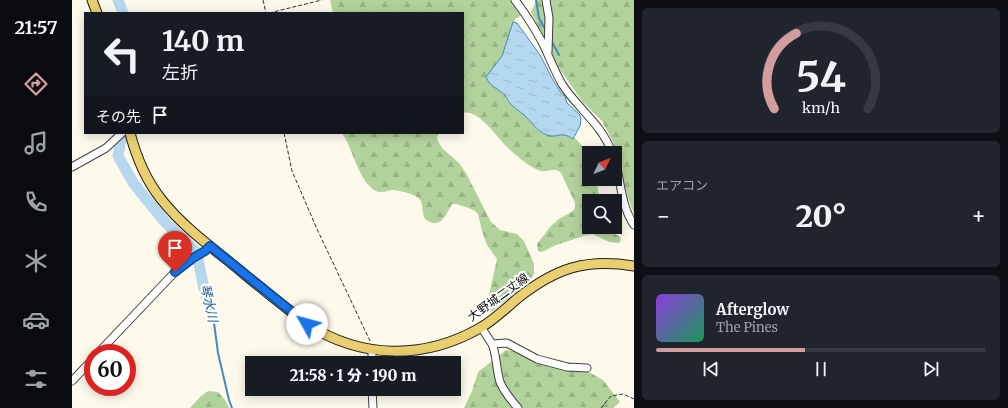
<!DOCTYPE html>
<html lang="ja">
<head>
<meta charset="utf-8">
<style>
	:root { --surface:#171b24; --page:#20242c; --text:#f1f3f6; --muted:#9ea1a6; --line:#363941; --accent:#d29d9f }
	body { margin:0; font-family:Merriweather,"Noto Sans JP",serif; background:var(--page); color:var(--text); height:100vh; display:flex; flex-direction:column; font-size:15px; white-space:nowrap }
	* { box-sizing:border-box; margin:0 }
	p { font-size:13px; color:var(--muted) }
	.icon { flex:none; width:22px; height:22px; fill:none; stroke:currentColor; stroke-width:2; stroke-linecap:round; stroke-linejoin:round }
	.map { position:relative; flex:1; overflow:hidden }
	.sheet { display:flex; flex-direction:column; gap:8px; padding:8px; background:#0d0f14; width:374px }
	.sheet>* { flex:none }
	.guide { position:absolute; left:12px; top:12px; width:380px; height:122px; border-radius:0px; box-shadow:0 2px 10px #0003; background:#171b24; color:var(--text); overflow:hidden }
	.needle { width:26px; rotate:47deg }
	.tools { position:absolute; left:510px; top:146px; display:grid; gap:8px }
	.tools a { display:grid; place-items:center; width:40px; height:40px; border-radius:0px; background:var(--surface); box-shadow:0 2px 10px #0003; font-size:20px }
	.speed { position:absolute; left:12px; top:344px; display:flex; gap:8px; font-size:20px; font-weight:700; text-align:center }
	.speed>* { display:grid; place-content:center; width:52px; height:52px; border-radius:50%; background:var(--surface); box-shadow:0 2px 10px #0003; line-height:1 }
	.speed .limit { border:6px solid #d22; background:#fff; color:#111 }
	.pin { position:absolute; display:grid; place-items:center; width:34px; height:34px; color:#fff; margin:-41px -17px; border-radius:50% 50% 50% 0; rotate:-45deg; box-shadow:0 0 4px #0007 }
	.pin .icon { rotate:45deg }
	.me { position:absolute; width:44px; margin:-22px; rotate:308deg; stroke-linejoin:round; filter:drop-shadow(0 0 3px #0008) }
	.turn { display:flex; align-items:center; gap:14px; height:84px; padding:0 12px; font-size:18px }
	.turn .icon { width:52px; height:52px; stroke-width:2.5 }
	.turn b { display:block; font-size:28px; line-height:34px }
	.then { display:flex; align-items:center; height:38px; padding:0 12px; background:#0003; gap:8px; font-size:15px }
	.big { font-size:30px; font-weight:800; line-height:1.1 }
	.sheet .widget { flex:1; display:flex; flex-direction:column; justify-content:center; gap:6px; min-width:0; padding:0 14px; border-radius:6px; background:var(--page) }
	.sheet .dial { align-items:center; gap:0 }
	.dial svg { height:104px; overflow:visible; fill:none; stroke:var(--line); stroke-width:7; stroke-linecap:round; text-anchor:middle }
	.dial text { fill:var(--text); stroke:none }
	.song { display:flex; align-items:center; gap:12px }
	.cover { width:48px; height:48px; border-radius:6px; background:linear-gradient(135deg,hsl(270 70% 55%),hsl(150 70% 35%)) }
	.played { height:4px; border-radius:2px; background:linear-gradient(90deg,var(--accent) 45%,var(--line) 45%) }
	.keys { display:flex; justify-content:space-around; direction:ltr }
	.heat { display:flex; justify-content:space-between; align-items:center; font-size:22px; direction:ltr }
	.trip { position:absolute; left:173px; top:356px; width:216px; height:40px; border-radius:0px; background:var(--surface); box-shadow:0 2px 10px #0003; font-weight:800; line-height:40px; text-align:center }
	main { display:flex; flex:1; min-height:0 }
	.dock { display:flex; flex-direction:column; width:72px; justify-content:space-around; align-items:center; background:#090b0e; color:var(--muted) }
	.dock .icon { width:28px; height:28px }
	.dock .active { color:var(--accent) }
	.dock b { font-size:18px; color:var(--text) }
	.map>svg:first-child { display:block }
	.forest { fill:url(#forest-firs) }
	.water { fill:url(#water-ripples); stroke:#458abe }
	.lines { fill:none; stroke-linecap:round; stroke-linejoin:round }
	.stream { stroke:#458abe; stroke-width:2 }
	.river { stroke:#b6d8ef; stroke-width:11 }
	.minor-casing { stroke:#3f3f3f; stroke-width:9 }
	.major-casing { stroke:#1d1d1d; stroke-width:11 }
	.path { stroke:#2e2e2e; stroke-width:1; stroke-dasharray:4 2; stroke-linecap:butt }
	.minor { stroke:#fff; stroke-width:7 }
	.major { stroke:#e9cf70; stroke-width:9 }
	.route-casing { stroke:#114b97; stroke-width:10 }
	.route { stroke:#1a73e8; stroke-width:7 }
	.labels { text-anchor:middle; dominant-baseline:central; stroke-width:4; stroke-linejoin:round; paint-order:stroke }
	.street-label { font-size:12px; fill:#0c0c0c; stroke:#fff }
	.water-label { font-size:13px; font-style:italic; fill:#235d8f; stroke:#fff }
</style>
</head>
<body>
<main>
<nav class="dock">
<b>21:57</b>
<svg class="icon active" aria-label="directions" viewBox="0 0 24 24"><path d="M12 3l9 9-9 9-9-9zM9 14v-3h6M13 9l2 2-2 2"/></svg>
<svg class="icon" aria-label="music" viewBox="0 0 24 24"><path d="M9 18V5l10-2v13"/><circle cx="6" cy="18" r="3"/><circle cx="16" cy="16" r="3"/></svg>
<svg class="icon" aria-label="phone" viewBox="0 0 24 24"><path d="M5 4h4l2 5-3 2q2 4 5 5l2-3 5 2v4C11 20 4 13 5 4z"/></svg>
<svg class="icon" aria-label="climate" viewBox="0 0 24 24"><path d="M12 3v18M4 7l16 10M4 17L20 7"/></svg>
<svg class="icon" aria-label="car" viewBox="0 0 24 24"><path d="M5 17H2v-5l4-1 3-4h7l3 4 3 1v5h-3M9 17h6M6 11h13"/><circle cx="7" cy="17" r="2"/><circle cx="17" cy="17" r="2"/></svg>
<svg class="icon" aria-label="filters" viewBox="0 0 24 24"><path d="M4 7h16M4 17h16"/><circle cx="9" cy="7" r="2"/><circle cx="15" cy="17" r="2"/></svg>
</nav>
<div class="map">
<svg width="562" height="408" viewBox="0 0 562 408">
	<defs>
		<pattern id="forest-firs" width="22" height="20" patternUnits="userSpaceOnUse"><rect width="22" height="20" fill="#b2d29b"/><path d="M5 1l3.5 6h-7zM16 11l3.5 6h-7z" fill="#98b384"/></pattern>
		<pattern id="water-ripples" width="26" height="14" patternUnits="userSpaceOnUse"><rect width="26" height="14" fill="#b6d8ef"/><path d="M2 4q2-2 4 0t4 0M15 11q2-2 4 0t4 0" fill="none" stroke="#9bb8cc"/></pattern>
	</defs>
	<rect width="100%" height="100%" fill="#fdfaec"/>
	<path class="forest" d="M258 0H449C453 8 452 15 443 19L441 29 483 135H500C516 151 517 157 517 179H524L528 201H517V227H536L541 233 548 237 549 240 547 243 537 242 521 234 515 235 484 245 472 251 469 252 466 251 465 244 478 227 487 219 501 211 503 208V203L489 173C483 166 477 173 469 171 458 168 445 156 436 148 425 138 407 109 391 113V13H261Z
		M465 0H562V214L556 198 541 142 530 121 510 101 487 68 459 12Z
		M270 133H367L365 137 366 141 370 148 387 163 394 173 419 222 428 230 445 234 452 241 462 264V274L459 279 422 310 417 313 415 312 414 308 425 259 415 245 410 231 406 214 403 211 397 208 384 204H380C374 214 369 231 353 219 350 213 351 206 349 201 345 194 327 190 320 190 314 191 308 194 302 190 286 179 281 149 270 133Z
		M434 350 489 360 506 366 531 380 548 402 541 408H392L400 391 406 372Z
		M136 391 146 392 153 400 157 408H118L128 397Z"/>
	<path class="water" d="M441 22 445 23 468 55 481 80 489 93 493 96 495 103 508 115 509 119 508 126 501 139C488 130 486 139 475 135 464 131 459 121 451 114 446 110 441 107 437 102 435 99 434 96 432 94 425 88 418 87 414 77L430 56Z"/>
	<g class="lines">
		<path class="stream" d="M464 0 467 18 474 31
			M479 40 487 55
			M141 315 146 353 157 400 160 408"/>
		<path class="river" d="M46 0 51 13
			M56 133 49 139 46 156 62 184 92 221 122 250 126 259 132 289 141 315"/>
		<defs>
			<path id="minor" d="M443 0C453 13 462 27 470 42 477 56 482 70 490 84 505 108 530 124 540 153
				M474 0 477 18 476 52
				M543 160C549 182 549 206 562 225
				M0 167 34 148 50 133
				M409 327 420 344 435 343 465 359 495 367 515 368
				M420 344C425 356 424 369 428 382 432 392 439 400 446 408
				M300 349V363
				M26 353 103 272 121 258 133 251 138 246
				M0 381 21 359
				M300 389 301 408"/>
			<path id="major" d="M20 0 25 13
				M58 133C64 156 74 180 89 199 107 222 131 241 154 259 181 281 207 303 235 324 289 359 352 360 408 328 422 320 434 308 446 298 484 268 514 258 562 266"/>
		</defs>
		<use href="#minor" class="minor-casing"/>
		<use href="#major" class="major-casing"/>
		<path class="path" d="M191 0 194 13
			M197 13 250 0
			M212 133 220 171 245 229 298 341
			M529 408 539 396 551 394 562 399"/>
		<use href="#minor" class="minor"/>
		<use href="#major" class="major"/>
	</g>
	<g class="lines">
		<defs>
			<path id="route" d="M103 272 121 258 133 251 138 246 235 324"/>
		</defs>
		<use href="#route" class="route-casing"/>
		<use href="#route" class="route"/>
	</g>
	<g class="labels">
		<g class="street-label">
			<text transform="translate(426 297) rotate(-36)">大野城二丈線</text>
		</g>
		<g class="water-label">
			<text transform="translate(137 303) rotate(77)">琴水川</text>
		</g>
	</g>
</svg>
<div class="tools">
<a><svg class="needle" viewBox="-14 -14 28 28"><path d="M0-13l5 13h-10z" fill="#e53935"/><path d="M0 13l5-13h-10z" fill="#9ea1a6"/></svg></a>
<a><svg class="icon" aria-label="search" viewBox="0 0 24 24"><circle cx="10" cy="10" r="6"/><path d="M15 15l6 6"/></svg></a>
</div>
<div class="speed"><div class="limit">60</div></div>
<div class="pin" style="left:103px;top:272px;background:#d93025"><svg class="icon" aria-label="arrive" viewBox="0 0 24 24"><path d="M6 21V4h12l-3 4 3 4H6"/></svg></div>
<svg class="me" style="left:235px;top:324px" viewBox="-20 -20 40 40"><circle r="19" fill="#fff"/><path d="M0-13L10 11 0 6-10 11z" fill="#1a73e8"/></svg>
<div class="trip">21:58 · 1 分 · 190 m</div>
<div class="guide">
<div class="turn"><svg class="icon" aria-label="left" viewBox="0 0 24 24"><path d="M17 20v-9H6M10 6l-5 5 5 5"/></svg><div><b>140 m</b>左折</div></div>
<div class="then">その先<svg class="icon" aria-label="arrive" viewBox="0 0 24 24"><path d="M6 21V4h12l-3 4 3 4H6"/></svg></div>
</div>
</div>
<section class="sheet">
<div class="widget dial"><svg viewBox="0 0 100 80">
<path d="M14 69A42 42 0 1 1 86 69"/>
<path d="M14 69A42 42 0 0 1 31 11" stroke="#d29d9f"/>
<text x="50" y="56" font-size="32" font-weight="700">54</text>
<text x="50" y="72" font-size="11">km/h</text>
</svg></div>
<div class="widget"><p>エアコン</p>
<div class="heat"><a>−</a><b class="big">20°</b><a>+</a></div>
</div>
<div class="widget">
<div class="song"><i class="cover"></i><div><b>Afterglow</b><p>The Pines</p></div></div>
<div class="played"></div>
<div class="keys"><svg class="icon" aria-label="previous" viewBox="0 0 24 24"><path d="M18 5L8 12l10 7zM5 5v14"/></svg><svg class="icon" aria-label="pause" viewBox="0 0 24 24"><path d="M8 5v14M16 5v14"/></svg><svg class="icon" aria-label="next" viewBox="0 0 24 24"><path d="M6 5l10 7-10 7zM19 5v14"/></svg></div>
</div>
</section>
</main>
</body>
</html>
